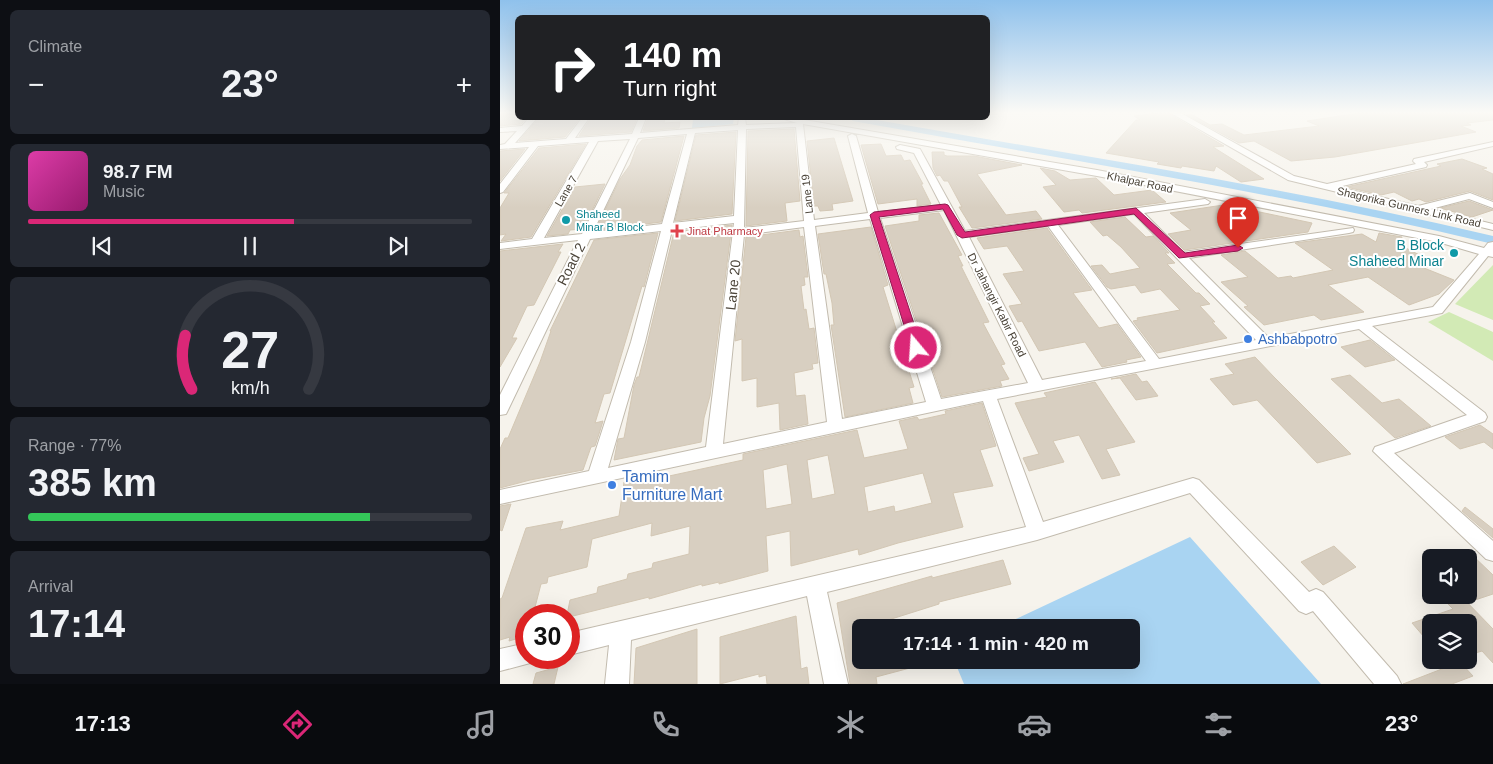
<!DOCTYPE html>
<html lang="en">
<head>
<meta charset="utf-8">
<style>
	:root { --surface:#171b24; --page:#242831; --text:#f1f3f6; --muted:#9ea1a6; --line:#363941; --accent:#db2777 }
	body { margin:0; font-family:Helvetica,sans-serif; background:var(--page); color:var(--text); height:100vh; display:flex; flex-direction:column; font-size:19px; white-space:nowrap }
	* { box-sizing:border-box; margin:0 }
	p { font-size:16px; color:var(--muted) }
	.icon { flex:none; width:28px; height:28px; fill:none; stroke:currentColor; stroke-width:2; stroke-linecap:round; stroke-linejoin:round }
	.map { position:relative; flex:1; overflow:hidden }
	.details { display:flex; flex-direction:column; gap:10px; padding:10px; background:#0d0f14; width:500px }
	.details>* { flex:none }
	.banner { position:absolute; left:15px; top:15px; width:475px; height:105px; border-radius:8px; box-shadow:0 5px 20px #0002; background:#202124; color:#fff; overflow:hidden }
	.buttons { position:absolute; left:922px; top:549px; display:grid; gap:10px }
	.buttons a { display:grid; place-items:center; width:55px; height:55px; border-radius:8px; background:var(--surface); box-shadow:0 5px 20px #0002; font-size:25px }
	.speed { position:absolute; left:15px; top:604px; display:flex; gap:10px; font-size:25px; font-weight:700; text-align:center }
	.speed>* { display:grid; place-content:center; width:65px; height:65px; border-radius:50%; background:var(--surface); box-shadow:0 5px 20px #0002; line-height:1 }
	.speed .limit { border:8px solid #d22; background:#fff; color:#111 }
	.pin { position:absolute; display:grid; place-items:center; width:42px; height:42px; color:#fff; margin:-51px -21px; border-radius:50% 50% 50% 0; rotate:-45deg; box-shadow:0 0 5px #0007 }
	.pin .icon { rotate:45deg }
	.me { position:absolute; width:55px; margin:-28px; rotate:342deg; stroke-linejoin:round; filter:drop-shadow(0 0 4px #0008) }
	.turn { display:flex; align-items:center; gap:18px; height:105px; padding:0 25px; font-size:22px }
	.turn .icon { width:65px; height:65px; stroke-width:2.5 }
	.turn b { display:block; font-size:35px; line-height:42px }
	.big { font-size:38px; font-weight:700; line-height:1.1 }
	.details .tile { flex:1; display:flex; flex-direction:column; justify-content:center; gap:8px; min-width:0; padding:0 18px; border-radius:8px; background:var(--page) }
	.details .dial { align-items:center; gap:0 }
	.dial svg { height:130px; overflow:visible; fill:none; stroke:var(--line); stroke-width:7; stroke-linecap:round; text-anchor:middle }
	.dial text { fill:var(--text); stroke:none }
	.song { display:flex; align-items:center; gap:15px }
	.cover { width:60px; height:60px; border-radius:8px; background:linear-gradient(135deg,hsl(320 70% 55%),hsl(320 70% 35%)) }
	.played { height:5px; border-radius:2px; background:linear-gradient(90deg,var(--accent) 60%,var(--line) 60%) }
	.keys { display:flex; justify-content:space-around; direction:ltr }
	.heat { display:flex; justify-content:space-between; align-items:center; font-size:28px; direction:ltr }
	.charge { height:8px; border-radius:4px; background:linear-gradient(90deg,#34c759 77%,var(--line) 0) }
	.trip { position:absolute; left:352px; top:619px; width:288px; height:50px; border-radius:8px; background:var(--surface); box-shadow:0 5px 20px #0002; font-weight:700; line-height:50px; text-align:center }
	.tab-bar { display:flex; height:80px; justify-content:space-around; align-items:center; background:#090b0e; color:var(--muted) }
	.tab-bar .icon { width:35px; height:35px }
	.tab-bar .selected { color:var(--accent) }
	.tab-bar b { font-size:22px; color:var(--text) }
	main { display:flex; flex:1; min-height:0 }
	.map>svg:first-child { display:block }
	.green { fill:#d2eab5 }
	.water { fill:#a9d4f2 }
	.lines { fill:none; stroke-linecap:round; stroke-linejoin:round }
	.canal { fill:#a9d4f2; fill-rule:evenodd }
	.building { fill:#d8cfc1; stroke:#d3c7b4; fill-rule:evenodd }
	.street-casing { stroke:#c2bbae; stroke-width:2 }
	.street { fill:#fff; fill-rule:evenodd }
	.route { fill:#db2777; stroke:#8e194d }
	.culture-dot { fill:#0f9aa8; stroke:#fff; stroke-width:2 }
	.health-dot { fill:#e0444e; stroke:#fff; stroke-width:2 }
	.shop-dot { fill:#3f7fe0; stroke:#fff; stroke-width:2 }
	.labels { text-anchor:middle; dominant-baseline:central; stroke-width:4; stroke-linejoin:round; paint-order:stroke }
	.far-street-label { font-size:11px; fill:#4b4439; stroke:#fff }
	.far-culture-label { font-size:11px; fill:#0d838f; stroke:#fff; text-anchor:start }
	.far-health-label { font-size:11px; fill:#be3a42; stroke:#fff; text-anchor:start }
	.culture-label { font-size:14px; fill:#0d838f; stroke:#fff; text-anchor:end }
	.street-label { font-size:14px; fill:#4b4439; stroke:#fff }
	.shop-label { font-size:14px; fill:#366cbe; stroke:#fff; text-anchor:start }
	.near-shop-label { font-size:16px; fill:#366cbe; stroke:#fff; text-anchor:start }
</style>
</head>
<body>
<main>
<section class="details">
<div class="tile"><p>Climate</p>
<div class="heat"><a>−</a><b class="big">23°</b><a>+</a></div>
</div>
<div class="tile">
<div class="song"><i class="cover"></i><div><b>98.7 FM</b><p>Music</p></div></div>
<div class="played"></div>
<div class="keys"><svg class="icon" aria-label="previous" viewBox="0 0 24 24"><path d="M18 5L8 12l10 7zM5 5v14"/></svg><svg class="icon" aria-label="pause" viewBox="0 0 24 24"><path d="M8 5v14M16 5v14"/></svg><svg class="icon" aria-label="next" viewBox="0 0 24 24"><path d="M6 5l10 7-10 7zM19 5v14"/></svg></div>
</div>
<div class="tile dial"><svg viewBox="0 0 100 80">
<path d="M14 69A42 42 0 1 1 86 69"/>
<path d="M14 69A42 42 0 0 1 10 36" stroke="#db2777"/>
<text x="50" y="56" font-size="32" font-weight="700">27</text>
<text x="50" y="72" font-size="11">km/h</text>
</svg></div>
<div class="tile"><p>Range · 77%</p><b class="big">385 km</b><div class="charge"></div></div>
<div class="tile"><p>Arrival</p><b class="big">17:14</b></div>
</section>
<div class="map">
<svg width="993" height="684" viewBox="0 0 993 684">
	<rect width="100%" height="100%" fill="#f6f3ec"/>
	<path class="green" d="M993 265V320L955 304Z
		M949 312 993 332V361L928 322Z"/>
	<path class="water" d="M220 118H234L233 124 192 128 193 120Z
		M690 537 821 684H464L454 660H631V628L499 627Z"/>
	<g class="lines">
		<path class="canal" d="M349 118H365C574 155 786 187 993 236V244C782 193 567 160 353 121Z"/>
	</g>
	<path class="building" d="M0 112H18V118H27L21 124 0 126Z
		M666 112 724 146 713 147 764 179 741 182 716 166 714 171 682 166 681 168 657 164 659 162 606 153 636 120H640L634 116Z
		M866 112H993V120L967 123 971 125 961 126 976 132 835 157 791 161 754 141 739 143 687 115 691 114 710 125 722 124 744 135 819 126 807 121Z
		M39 118H80L65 137 19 141Z
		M91 118H137L131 132 79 136Z
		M148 118H165L164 123 180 122 179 128 143 131Z
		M294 129 300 201 285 203 287 221 246 226 248 131Z
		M236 132 232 214 175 221 196 135Z
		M184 136 161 222 98 230 99 227H97L120 179 130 165 137 146 142 140Z
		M334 138 353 201 332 204 333 210 320 211 318 206H314L307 141Z
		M86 144 31 237 1 241 6 234 0 235V208L9 193H4L39 148Z
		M381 144 386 156 401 155 404 161 410 160 423 184H421L431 204 417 206V199L378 204 361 145Z
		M25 149 0 181V151Z
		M432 152H444V155L447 156H474L522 165 477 174 506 215 536 211 542 219 472 228 459 207H462L448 181H444L440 175 437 176 433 168Z
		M962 159 987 168 982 169 993 174V200L970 191 926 202 919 199 912 201 894 192 881 195 846 187 941 166 937 164Z
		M540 168 555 171 570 180 596 178 614 195 652 190 666 202 582 213 579 210 564 212 543 187 556 185Z
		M105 184 83 229 70 230 68 234 47 236 75 187Z
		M969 201 993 210 972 217 940 208Z
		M730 204 735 208 737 205 750 208V210L812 223 808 232 684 250 668 234 691 230 670 213Z
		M439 213 462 255 458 256 463 266H461L489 322 483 323 505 364 501 365 509 379 500 381 502 386 442 397 385 226 419 221V215Z
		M625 217 646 237 653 236 669 253H665L675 263 667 264 696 293H699L710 304 700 306 715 322H712L727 338 657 353 633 321 638 320 637 318 680 310 660 289 641 293 635 285 611 289 607 287 591 266 602 265 610 274 640 268 621 247 607 235 603 236 590 222Z
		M232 225 210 396 204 418 201 442 114 460 118 439 124 438 134 385 137 377H139L174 232Z
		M371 227 388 285 383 287 414 387 409 388 413 403 345 417 331 325H334L332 303 326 274H324L318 234Z
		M547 228 592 290 573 293 599 328 617 324 641 357 626 360 627 362 602 367 585 342 539 351 522 321 518 322 509 306 522 304 503 274 524 271 507 246 484 249 477 238Z
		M299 230 300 237 303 236 308 277H304L305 285 301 286 304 310 306 309 309 329 314 328 318 363 312 364 313 369 294 373 296 396 305 395 308 424 280 430 279 403 257 407V378L242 381V339L235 341 246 237Z
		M158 233 144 287 142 286 110 393 104 394 95 423 103 421 99 434 95 446 91 447 83 470 30 480 0 488V449L5 438H8L40 362 51 331H50L94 240Z
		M879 233 902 237 900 245 937 264 924 268 954 280 939 294 909 305 868 277 828 285 864 312 821 320 814 315 764 325 744 307 748 306 721 282 748 277 721 255 745 251 778 278 791 276 793 278 833 270 795 243 862 234 876 242Z
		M63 244 58 252H61L34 305 27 306 12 338H17L0 367V251Z
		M870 340 895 360 865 367 841 347Z
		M755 357 774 377 851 454 817 463 757 400 733 405 710 379 734 374 725 364Z
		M636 374 642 382 647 381 658 396 636 400 620 378 611 379Z
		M850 375 882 403 899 399 931 426 895 438 831 379Z
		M595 382 635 442 606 449 620 475 602 479 579 435 553 441 564 462 529 471 523 458 539 454 515 403 547 397 544 393Z
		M482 403 496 446 480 450 493 486 453 493 463 527 398 543 359 555 358 549 291 566 290 531 266 536 268 571 219 584V582L202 586V584L149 599V597L69 617 67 615 70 600 97 593 98 587 127 579 128 574 152 568 153 563 189 554 190 526 151 536 152 523 92 539 87 567 48 577 47 583 41 584 33 615H26V636L9 641 10 637 0 640V599L2 598 26 528 63 521 60 530 119 516 124 482 146 477V481L243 460V454L357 430 364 458 408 449 399 421 417 417 419 420 446 414 445 411ZM328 455 335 494 312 499 307 460ZM287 464 292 504 266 509 263 470ZM423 473 432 503 395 512 394 506 368 512 364 487Z
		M980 425 993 434V449L984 442 960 449 945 437Z
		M11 504 2 531 0 530V506Z
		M965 507 993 529V538L962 511Z
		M834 546 856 567 823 585 801 562Z
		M969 552 993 575V594L969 602Z
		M503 560 511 584 439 602V604L385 621 386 628H361V663L374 660H425V664L376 677 377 684H350L337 603 432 576V578Z
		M953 595H960L993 629V663L982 651 969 655V622H931V645L912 623 953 609 943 599Z
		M296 616 301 669 307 667 309 684H267L266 675 259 677V674L220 684V637Z
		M197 629V684H134L136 648Z
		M960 662 973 676 952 684H903Z
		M58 667 54 684H33L36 673Z"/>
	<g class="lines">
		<defs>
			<path id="street" d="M669 112H679L794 176 827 184 916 164 913 161 914 159 993 142V146L924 162 927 165 926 167 838 187 918 206 970 193 993 202V208L969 199 931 209 993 224V230L788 180Z
				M29 118H37L15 143 66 139 82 118H89L75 138 132 134 139 118H146L140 133 238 125 239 118H245L246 125 297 123 281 118H293L597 170 939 236 984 248 988 243 993 242V257L988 256 942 313 872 326 985 413 987 417 985 421 894 453 993 541V561L986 559 873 451 875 447 967 415 859 329 497 399 543 522 693 478 699 480 809 592 816 589 823 592 897 676 901 684H874L813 611 806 614 799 611 690 493 537 540 327 592 348 684H324L307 596 131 640 129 684H105L109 645 69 655V633L526 527 483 401 0 504V490L89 471 131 342 161 231 90 239 8 410 6 414 0 415V395L78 240 0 249V243L32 239 89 142 38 146 3 192 0 193V184L29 147 0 149V145L5 144 17 131 0 132V128L22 126ZM303 124 597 176 938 242 979 254 933 307 769 338 689 258 849 233 853 232 854 230 853 228 683 252 644 213 708 204 710 202 705 199 465 231 420 149 400 145 396 147 397 149 414 153 441 205 378 212 356 136 352 134 348 136 368 213 314 220ZM296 127 304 221 244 228 246 129ZM238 130 234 216 173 223 195 133ZM187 134 162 224 93 232 138 138ZM130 139 82 234 44 238 98 141ZM444 210 528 383 441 399 380 218ZM634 214 756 340 659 359 558 225ZM370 219 426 402 342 419 315 226ZM234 223 206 447 108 468 145 342 172 230ZM548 226 646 361 542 380 469 237ZM304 227 327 422 223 444 244 235Z
				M26 643V658H36L34 662 0 671V649Z"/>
		</defs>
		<use href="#street" class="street-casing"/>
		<use href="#street" class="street"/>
	</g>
	<linearGradient id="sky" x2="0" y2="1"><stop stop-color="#8fc1ec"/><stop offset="0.54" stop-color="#fbfaf6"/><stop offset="1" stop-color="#fbfaf6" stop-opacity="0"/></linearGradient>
	<rect width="993" height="208" fill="url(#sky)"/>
	<path class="route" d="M445 204 448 205 465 232 636 208 685 253 738 245 743 248 738 251 679 258 634 214 462 238 457 235 443 209 379 217 422 348 416 351 411 348 370 215 374 212Z"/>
	<g class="culture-dot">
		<circle cx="66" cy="220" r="5"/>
		<circle cx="954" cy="253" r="5"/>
	</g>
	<path class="health-dot" d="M174.5 223.5h5v5h5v5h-5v5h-5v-5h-5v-5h5z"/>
	<g class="shop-dot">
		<circle cx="748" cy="339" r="5"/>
		<circle cx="112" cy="485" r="5"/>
	</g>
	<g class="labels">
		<g class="far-street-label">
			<text transform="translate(640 182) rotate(12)">Khalpar Road</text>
			<text transform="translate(66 191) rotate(-60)">Lane 7</text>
			<text transform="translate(307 194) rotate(-96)">Lane 19</text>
			<text transform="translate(909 207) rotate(13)">Shagorika Gunners Link Road</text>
			<text transform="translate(497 305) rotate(63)">Dr Jahangir Kabir Road</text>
		</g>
		<g class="far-culture-label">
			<text x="76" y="214">Shaheed<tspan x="76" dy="13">Minar B Block</tspan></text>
		</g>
		<g class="far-health-label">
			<text x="187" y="231">Jinat Pharmacy</text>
		</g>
		<g class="culture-label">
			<text x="944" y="245">B Block<tspan x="944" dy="16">Shaheed Minar</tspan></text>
		</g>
		<g class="street-label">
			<text transform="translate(71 264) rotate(-63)">Road 2</text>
			<text transform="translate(233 285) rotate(-84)">Lane 20</text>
		</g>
		<g class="shop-label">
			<text x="758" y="339">Ashbabpotro</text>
		</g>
		<g class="near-shop-label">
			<text x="122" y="476">Tamim<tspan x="122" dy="18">Furniture Mart</tspan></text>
		</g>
	</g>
</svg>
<div class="buttons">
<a><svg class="icon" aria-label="sound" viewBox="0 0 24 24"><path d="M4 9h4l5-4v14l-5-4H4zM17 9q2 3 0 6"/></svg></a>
<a><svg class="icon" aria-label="layers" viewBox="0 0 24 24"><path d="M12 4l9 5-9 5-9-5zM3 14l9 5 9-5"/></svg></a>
</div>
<div class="speed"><div class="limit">30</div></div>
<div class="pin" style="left:738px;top:248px;background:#d93025"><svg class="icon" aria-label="arrive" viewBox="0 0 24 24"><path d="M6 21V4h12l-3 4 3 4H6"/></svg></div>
<svg class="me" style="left:416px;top:348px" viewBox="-20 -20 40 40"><circle r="17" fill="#db2777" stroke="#fff" stroke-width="3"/><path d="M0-11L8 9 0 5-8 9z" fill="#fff"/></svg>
<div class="trip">17:14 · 1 min · 420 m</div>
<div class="banner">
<div class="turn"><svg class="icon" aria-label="right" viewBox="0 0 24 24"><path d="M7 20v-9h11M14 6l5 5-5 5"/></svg><div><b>140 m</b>Turn right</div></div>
</div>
</div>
</main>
<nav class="tab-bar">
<b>17:13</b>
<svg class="icon selected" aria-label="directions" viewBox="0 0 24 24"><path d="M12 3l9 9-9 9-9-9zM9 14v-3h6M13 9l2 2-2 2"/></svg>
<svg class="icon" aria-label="music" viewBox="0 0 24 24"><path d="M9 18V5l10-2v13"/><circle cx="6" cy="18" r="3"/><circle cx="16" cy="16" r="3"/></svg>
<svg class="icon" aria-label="phone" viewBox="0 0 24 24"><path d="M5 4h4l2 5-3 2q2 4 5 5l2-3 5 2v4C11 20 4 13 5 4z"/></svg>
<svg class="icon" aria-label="climate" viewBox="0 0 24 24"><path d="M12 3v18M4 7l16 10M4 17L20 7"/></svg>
<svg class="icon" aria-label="car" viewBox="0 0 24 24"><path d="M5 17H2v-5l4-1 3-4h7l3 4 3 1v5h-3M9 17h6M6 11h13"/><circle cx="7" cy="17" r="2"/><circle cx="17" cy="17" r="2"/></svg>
<svg class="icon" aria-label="filters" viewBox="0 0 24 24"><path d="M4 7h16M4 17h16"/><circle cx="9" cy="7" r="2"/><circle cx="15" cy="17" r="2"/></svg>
<b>23°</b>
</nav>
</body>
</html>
